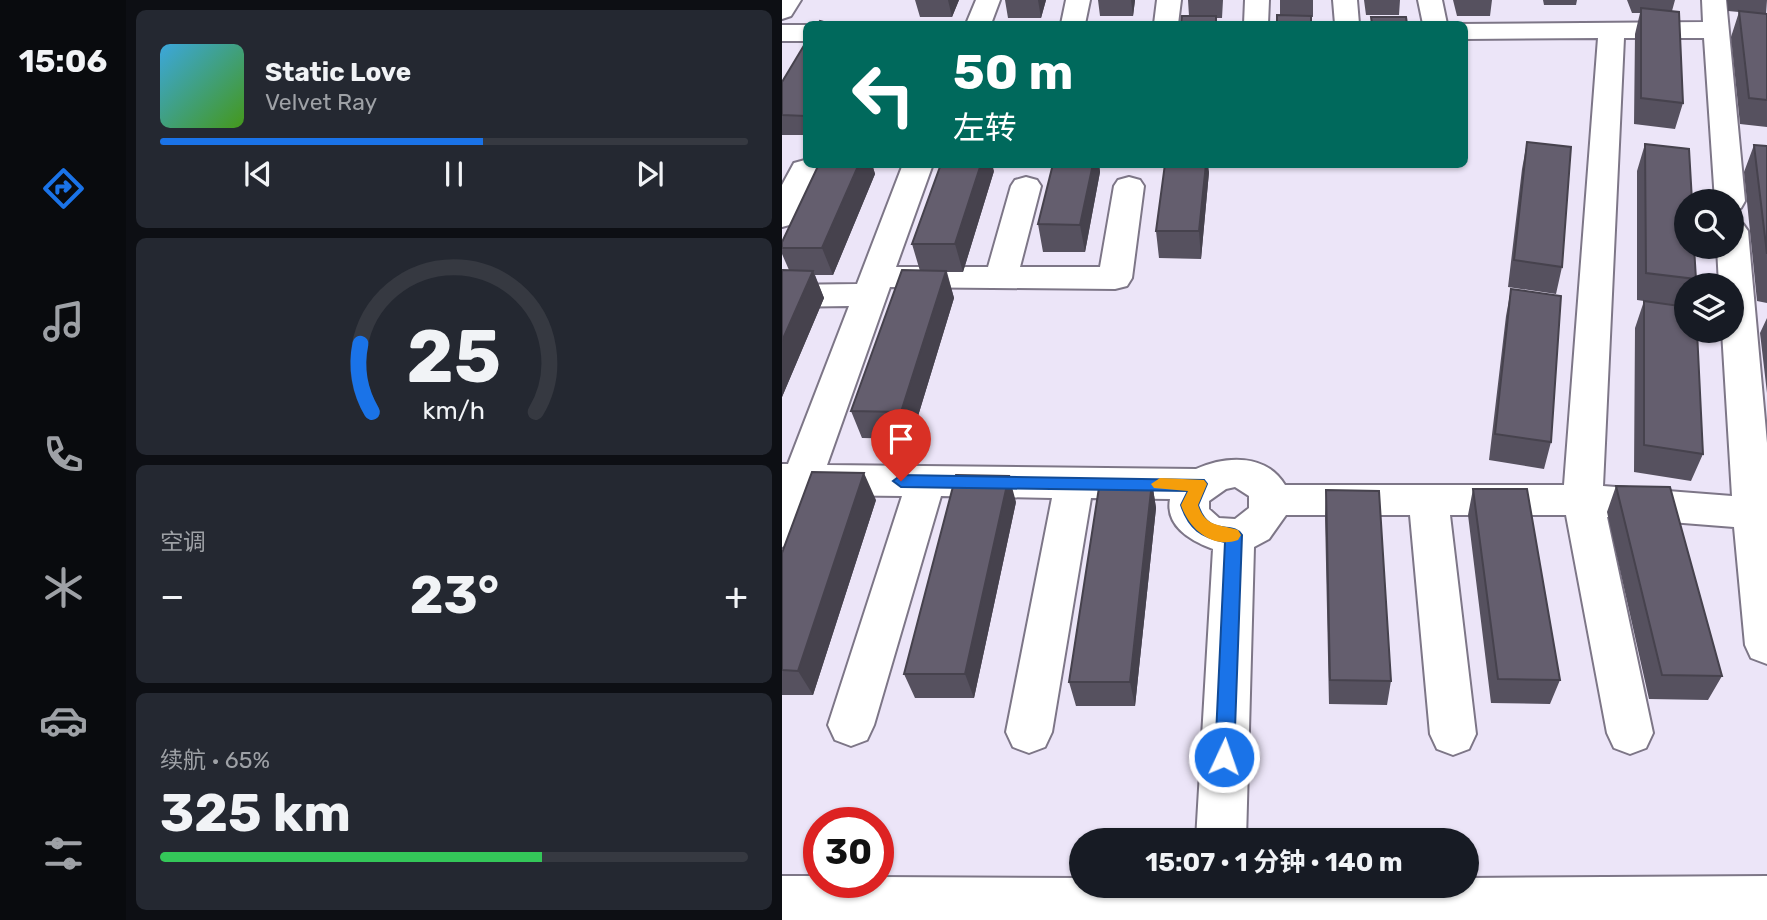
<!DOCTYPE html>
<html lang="zh">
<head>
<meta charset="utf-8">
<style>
	:root { --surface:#171b24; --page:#242831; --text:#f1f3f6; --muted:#9ea1a6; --line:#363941; --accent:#1a73e8 }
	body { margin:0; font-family:Rubik,"Noto Sans SC",sans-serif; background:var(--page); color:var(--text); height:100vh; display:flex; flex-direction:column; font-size:26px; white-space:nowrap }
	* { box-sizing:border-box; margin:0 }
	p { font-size:23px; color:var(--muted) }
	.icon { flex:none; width:38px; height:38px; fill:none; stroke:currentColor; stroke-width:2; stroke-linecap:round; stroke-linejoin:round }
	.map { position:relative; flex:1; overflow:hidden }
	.side { display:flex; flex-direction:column; gap:10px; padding:10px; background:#0d0f14; width:656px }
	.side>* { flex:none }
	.hud { position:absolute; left:21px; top:21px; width:665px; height:147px; border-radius:10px; box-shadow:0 2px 5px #0004; background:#00695c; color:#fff; overflow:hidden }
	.tools { position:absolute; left:892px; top:189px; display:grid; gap:14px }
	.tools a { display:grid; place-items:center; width:70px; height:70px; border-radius:50%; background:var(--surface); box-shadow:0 2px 5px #0004; font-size:35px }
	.speed { position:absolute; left:21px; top:807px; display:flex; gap:14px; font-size:35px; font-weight:700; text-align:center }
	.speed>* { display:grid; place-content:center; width:91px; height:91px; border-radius:50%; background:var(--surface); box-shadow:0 2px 5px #0004; line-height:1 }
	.speed .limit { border:10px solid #d22; background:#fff; color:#111 }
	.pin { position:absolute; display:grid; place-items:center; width:60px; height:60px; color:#fff; margin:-72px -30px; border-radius:50% 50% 50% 0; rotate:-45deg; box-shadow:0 0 7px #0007 }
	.pin .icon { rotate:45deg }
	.me { position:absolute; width:77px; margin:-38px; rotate:3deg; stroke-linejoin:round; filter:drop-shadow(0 0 5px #0008) }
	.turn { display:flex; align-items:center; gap:24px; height:147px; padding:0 35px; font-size:32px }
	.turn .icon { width:91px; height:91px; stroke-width:2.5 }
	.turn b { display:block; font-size:49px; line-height:60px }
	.big { font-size:52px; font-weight:700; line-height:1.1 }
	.side .widget { flex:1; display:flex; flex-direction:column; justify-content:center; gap:10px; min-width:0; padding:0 24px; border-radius:10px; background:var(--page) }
	.side .dial { align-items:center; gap:0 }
	.dial svg { height:182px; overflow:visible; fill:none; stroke:var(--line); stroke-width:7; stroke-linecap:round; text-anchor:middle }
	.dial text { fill:var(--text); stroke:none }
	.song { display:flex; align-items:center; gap:21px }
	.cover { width:84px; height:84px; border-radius:10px; background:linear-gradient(135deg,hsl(200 70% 55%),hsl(100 70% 35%)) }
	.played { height:7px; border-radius:4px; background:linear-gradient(90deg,var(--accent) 55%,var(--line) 55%) }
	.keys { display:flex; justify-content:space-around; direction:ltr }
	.heat { display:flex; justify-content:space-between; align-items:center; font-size:38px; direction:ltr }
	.charge { height:10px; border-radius:5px; background:linear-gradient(90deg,#34c759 65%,var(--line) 0) }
	.trip { position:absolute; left:287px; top:828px; width:410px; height:70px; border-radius:35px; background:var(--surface); box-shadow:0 2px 5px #0004; font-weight:700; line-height:70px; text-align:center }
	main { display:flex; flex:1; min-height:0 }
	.tabs { display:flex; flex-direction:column; width:126px; justify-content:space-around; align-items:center; background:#090b0e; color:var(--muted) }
	.tabs .icon { width:49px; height:49px }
	.tabs .on { color:var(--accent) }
	.tabs b { font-size:32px; color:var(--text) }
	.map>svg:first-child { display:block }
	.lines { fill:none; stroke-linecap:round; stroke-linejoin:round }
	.minor-casing { stroke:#7d7687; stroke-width:4 }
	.minor { fill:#fff; fill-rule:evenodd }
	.wall { fill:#56515f }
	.shaded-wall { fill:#46424d }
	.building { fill:#645e6e; stroke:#46424d; stroke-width:2 }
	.route { fill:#1a73e8; stroke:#114b97; stroke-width:2 }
	.slow { fill:#f59e0b }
</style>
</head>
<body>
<main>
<nav class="tabs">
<b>15:06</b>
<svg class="icon on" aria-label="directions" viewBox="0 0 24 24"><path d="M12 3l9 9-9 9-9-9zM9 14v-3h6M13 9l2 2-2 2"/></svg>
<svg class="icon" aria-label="music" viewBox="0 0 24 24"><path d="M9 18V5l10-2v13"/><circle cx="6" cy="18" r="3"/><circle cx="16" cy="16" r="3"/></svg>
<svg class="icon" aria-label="phone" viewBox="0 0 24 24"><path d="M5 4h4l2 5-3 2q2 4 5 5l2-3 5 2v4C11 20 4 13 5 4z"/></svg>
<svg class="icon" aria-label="climate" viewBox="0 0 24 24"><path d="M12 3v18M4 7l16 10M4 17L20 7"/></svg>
<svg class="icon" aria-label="car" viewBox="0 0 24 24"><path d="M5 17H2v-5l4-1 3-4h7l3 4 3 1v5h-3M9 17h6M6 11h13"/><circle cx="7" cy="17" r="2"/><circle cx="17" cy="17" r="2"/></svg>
<svg class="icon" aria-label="filters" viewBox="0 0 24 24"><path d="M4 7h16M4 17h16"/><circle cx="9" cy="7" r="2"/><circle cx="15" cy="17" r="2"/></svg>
</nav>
<section class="side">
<div class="widget">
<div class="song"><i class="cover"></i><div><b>Static Love</b><p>Velvet Ray</p></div></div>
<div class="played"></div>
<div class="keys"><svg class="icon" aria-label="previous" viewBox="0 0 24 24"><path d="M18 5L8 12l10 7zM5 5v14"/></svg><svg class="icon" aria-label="pause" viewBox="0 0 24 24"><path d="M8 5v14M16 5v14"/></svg><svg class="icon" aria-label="next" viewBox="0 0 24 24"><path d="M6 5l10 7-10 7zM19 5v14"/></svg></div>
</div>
<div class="widget dial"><svg viewBox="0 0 100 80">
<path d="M14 69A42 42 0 1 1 86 69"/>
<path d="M14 69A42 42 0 0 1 9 39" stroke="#1a73e8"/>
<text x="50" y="56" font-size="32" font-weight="700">25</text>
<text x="50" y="72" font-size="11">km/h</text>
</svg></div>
<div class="widget"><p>空调</p>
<div class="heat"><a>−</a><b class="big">23°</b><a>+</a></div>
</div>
<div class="widget"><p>续航 · 65%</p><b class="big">325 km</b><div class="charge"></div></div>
</section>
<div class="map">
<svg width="985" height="920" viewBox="0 0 985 920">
	<rect width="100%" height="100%" fill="#ece5f8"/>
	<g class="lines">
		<defs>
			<path id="minor" d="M0 0H19L9 16 0 19Z
				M194 0H218L209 24H184Z
				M284 0H308L303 24H279Z
				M375 0H399L396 24H372Z
				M463 0H487L486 24H462Z
				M551 0H575L577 24H553Z
				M636 0H660L665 24H641Z
				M920 0H944L963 201 959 208 950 210V201H933L922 38H842L821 486 950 496 940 331H950V285H937L935 247H950V221L961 224 966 231 985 443V664L969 658 963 645 952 527 825 517 871 733 864 748 848 754 832 748 825 733 784 515H668L694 734 687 749 671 755 655 749 648 734 628 515H504L487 539 472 547 464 840H414L431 549C409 541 383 526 388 499L309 498 270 732 263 747 247 753 231 747 224 732 270 498 159 496 92 725 85 740 69 746 53 740 46 725 120 496 34 495 14 542 0 547V464H6L67 306 0 307V285L75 284 121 164H151L114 267H206L229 186 233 180 244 177 255 180 259 186 238 267H318L332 186 336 180 347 177 358 180 362 186 350 278 345 286 333 289 108 287 45 465 414 469C443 456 484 453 503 485H782L816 38 682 39V24H677L921 22ZM453 487 467 496V508L453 519 437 518 427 509V501L444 489Z
				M0 25H24V41H0Z
				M23 160 24 164H35L38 169 16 217 11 224 0 227V185L12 163Z
				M0 876H37V882H96V877L299 878V886H684V878L985 876V920H0Z"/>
		</defs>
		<use href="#minor" class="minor-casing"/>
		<use href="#minor" class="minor"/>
	</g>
	<path class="wall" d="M133 0H177L170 17H138Z
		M223 0H264L259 18H226Z
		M316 0H353L351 16H318Z
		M406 0H441L440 18H434L435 24H399L407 16Z
		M498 0H531V17L498 15Z
		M582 0H618L617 15H584Z
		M671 0H710L708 16H675Z
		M761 0H795L794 5H762Z
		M845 0H893L890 11 901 103 893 129 852 124 853 34 858 13H850Z
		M945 0H985L984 14H985V127L958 124 949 37 957 12 946 11Z
		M24 42V135H0V82Z
		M745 142 780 267 774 294 726 287 740 169Z
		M863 144 914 279 912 285H905L904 306 921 454 909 481 852 472 853 328 862 301 855 300V171Z
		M972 145 985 146V303L975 301 962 172Z
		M37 164H90L93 174 51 275H33L42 298 0 397V270H7L0 254V242Z
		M271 164H317L318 172 303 252H261L256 224Z
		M212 171 181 272H165L172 298 129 439 80 438 69 411 138 271 130 244Z
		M427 172 419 259 377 258 374 231Z
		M729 289 769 442 762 469 707 460 724 316Z
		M985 318V393L978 333Z
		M370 482 374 508 353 706H294L287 682Z
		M834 486 940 676 926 700 867 699 825 512Z
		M691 489 778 680 768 704 709 703 686 515Z
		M544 490 609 681 605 705 547 704 543 517Z
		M94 500 31 695H0V553Z
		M234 502 192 698H133L122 674Z"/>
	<path class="shaded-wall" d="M166 0H177L170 17Z
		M256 0H264L259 18Z
		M349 0H353L351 16Z
		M77 164H90L93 174 51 275 40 248Z
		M199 164H210L212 171 181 272 173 244Z
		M311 164H317L318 172 303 252 298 225Z
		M424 164H426L427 172 419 259 417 231Z
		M31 271 42 298 0 397V341Z
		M164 271 172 298 129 439 119 412Z
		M82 473 94 500 31 695 16 671Z
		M227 476 234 502 192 698 183 674Z
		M370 482 374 508 353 706 348 682Z"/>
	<path class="building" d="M859 8 897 12 901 103 859 98Z
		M957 11 985 14V100L967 98Z
		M495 15 529 16V24H495Z
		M400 16H434V24H399Z
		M589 17H624L625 24H590Z
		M38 21 49 24H36Z
		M24 42V116L0 115V82Z
		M745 142 789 147 780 267 732 260Z
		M863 144 907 149 910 201H905V247H912L914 279 864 273Z
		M972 145 985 146V254Z
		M37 164H77L40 248H0V242Z
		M159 164H199L173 244H130Z
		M271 164H311L298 225 256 224Z
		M383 164H424L417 231H374Z
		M0 270 31 271 0 341Z
		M120 270 164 271 119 412 69 411Z
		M729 289 779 296 769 442 713 434Z
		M862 301 905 307V331H915L921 454 862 445Z
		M30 472 82 473 16 671 0 670V553Z
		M174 475 227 476 183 674H122Z
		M318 481 370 482 348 682H287Z
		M834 486 888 487 940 676 880 675Z
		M691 489H745L778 680 716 679Z
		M544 490 597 491 609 681 548 680Z"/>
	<path class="route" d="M119 475 422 480 425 484 416 505C427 539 451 520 460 535L452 757 449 763 442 766 435 763 433 757 443 542C419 537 407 529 399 505L406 491 119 487 111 481Z"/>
	<path class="slow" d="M378 478 422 480 425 484 416 505C423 527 437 524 456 530L459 535 456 540C430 549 407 529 399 505L406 491 372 488 369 484Z"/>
</svg>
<div class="tools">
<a><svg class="icon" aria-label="search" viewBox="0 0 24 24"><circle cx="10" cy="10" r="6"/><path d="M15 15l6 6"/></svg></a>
<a><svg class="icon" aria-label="layers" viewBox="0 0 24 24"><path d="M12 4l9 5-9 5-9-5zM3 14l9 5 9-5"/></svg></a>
</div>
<div class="speed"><div class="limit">30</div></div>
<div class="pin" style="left:119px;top:481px;background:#d93025"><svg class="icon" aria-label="arrive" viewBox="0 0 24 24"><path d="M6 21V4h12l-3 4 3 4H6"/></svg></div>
<svg class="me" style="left:442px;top:757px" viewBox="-20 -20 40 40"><circle r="17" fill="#1a73e8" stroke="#fff" stroke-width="3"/><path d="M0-11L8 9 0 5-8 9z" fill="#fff"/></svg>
<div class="trip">15:07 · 1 分钟 · 140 m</div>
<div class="hud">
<div class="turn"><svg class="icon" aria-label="left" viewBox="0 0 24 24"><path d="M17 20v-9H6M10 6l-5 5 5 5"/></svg><div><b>50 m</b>左转</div></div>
</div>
</div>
</main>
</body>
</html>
